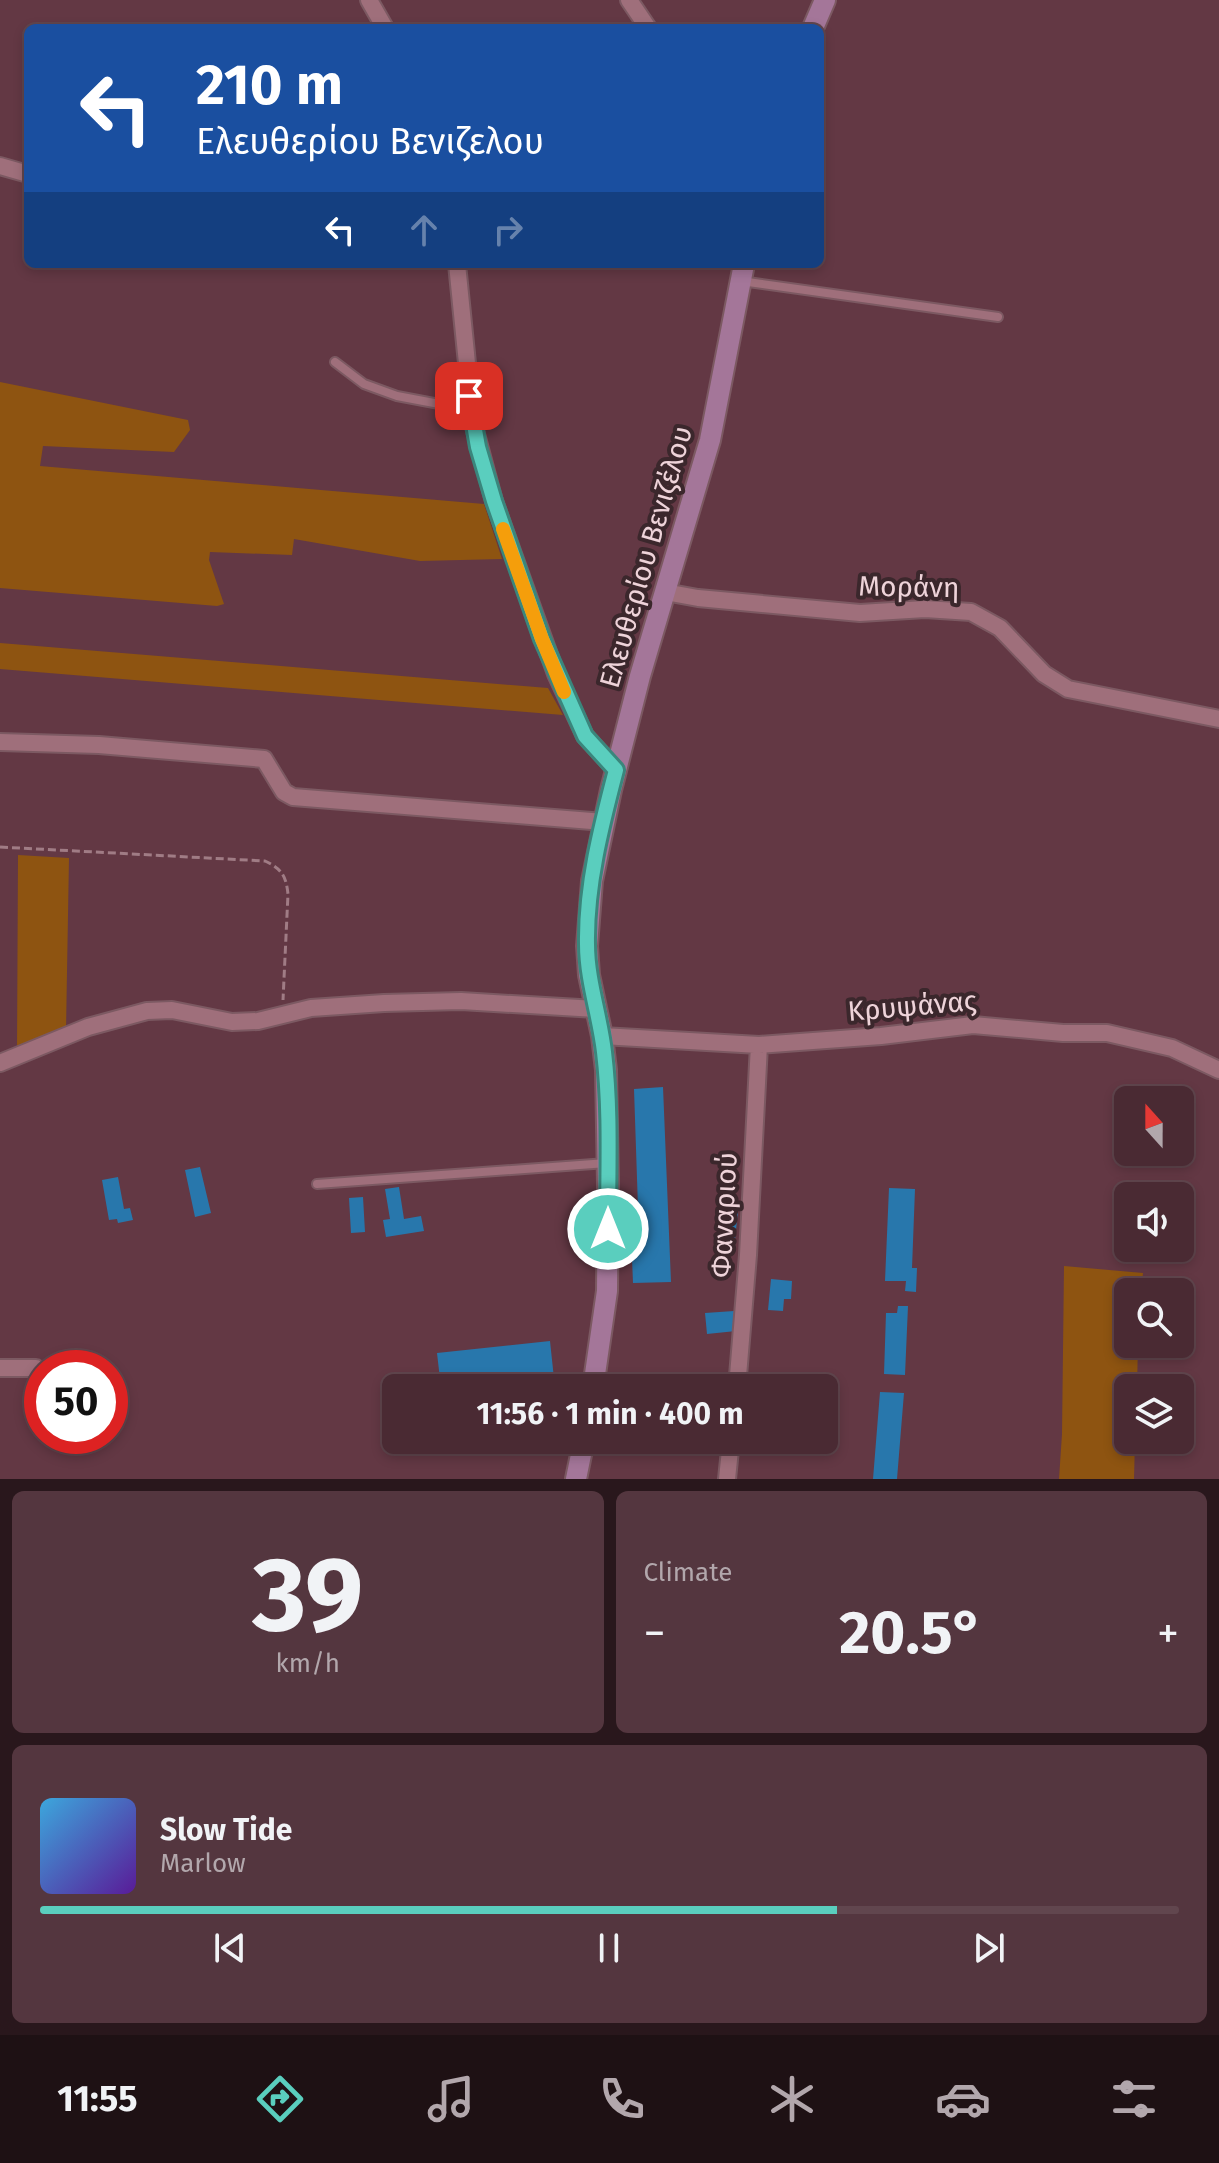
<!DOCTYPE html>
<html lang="en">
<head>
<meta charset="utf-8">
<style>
	:root { --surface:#4a2a33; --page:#54363f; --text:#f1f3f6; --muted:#b2a7ac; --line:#61464e; --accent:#5acebe }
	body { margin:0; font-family:"Fira Sans",sans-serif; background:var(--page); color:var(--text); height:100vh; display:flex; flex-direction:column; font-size:30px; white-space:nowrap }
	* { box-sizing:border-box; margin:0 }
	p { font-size:26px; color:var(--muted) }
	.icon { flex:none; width:44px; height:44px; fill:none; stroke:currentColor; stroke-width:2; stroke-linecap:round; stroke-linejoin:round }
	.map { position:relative; height:1479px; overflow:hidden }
	.panel { display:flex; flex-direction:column; gap:12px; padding:12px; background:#29171c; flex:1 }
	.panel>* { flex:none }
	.guide { position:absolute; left:24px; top:24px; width:800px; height:244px; border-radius:12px; box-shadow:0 4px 12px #0003,0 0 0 2px var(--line); background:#1a4fa0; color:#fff; overflow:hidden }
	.needle { width:52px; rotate:339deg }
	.tools { position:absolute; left:1114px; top:1086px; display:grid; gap:16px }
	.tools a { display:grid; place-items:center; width:80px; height:80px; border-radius:12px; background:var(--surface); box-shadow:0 4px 12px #0003,0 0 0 2px var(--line); font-size:40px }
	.speed { position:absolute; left:24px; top:1350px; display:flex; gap:16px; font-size:40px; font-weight:700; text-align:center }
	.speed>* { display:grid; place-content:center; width:104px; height:104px; border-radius:50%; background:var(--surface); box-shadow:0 4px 12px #0003,0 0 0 2px var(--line); line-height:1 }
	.speed .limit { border:12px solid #d22; background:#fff; color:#111 }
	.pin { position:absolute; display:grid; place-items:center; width:68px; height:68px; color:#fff; margin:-34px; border-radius:16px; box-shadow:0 4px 12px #0006 }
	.me { position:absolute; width:88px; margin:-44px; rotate:0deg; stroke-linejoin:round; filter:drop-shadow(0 0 6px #0008) }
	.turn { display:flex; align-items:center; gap:28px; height:168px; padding:0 40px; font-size:36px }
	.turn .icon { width:104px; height:104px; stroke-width:2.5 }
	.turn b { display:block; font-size:56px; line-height:68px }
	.lanes { display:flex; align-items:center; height:76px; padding:0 40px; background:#0003; justify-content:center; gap:40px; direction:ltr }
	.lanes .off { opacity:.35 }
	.big { font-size:60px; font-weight:700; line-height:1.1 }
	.panel .card { flex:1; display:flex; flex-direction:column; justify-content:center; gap:12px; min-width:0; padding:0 28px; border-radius:12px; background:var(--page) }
	.panel .dial { align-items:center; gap:0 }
	.dial b { font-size:104px; line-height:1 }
	.song { display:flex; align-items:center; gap:24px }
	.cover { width:96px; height:96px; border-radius:12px; background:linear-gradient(135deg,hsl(200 70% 55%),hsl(270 70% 35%)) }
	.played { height:8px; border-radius:4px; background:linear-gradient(90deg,var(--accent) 70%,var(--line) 70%) }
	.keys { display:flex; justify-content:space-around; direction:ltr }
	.heat { display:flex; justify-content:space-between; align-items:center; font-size:44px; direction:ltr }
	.panel .tiles { flex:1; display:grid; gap:12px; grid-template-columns:1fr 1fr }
	.card:last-child { grid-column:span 2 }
	.trip { position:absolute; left:382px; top:1374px; width:456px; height:80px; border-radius:12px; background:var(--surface); box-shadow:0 4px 12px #0003,0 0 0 2px var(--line); font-weight:700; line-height:80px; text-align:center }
	.tabs { display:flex; height:128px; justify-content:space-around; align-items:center; background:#1e1114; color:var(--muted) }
	.tabs .icon { width:56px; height:56px }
	.tabs .selected { color:var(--accent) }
	.tabs b { font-size:36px; color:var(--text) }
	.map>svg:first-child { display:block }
	.green { fill:#8e5411 }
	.building { fill:#2877ac }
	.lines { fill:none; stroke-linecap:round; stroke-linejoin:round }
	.service-casing { stroke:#7c5962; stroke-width:12 }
	.minor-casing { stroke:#7c5962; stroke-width:20 }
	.secondary-casing { stroke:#7c5962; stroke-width:24 }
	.path { stroke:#a07c85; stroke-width:3; stroke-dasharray:8 4; stroke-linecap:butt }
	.service { stroke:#9f6f7b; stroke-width:8 }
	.minor { stroke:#9f6f7b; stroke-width:16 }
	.secondary { stroke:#a47699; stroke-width:20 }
	.route-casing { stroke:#3a867c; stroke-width:20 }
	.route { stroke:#5acebe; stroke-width:14 }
	.slow { stroke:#f59e0b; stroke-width:14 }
	.labels { text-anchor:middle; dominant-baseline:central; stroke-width:8; stroke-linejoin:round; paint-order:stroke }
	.street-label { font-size:28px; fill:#eed3d9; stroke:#3b272c }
</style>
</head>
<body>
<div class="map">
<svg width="1219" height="1479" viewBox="0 0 1219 1479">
	<rect width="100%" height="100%" fill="#633844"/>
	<path class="green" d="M0 382 188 420 190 430 174 452 43 446 40 466 484 504 502 559 420 561 294 539 292 555 210 552 209 560 224 604 217 606 0 588Z
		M0 643 548 688 563 715 0 669Z
		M18 855 69 858 66 1030 17 1052Z
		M1064 1266 1143 1273 1141 1292H1128V1344H1138L1137 1388H1128V1440H1135L1134 1479H1059L1062 1434Z"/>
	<path class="building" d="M663 1087 671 1282 633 1283 630 1208H638L634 1089Z
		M200 1167 211 1213 195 1217 185 1170Z
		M118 1177 124 1209 130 1208 133 1220 118 1223 117 1219 109 1220 102 1180Z
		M399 1187 404 1219 421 1216 424 1231 386 1237 383 1220 390 1219 385 1189Z
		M889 1188 915 1189 912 1268H917L916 1292 905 1291 906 1281H885Z
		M363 1197 365 1232 351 1233 349 1198Z
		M720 1209 738 1211 735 1239 717 1237Z
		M771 1279 792 1281 791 1299H784L783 1311 768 1310Z
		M898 1306H908L905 1375 884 1374 886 1313H897Z
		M734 1311 736 1331 707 1334 705 1313Z
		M550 1341 555 1388H441L437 1353Z
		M880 1392 904 1393 897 1479H873Z"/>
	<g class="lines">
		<defs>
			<path id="service" d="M741 281 998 317
				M335 362 364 384 397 396 471 410
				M317 1184 607 1163"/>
			<path id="minor" d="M369 0 385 28
				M629 0 648 28
				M0 166 28 174
				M457 264 473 423 494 501 556 674 585 736 616 770
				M665 592 698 598 860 613 925 609 971 612 1000 628 1044 674 1068 689 1219 719
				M0 742 99 745 264 759 284 792 293 797 604 822
				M602 1036 759 1045 881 1036 973 1025 1063 1033H1107L1172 1048 1219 1070
				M0 1063 88 1027 147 1011 172 1010 232 1022 258 1021 311 1008 384 1003 461 1001 596 1009
				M0 1368H36
				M737 1388 748 1255 759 1045
				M727 1479 731 1440"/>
			<path id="secondary" d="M813 28 825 0
				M593 1388 607 1291 608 1184 606 1070 602 1036 589 975 587 946 592 881 611 790 640 676 710 440 744 264
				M576 1479 584 1440"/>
		</defs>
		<use href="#service" class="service-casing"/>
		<use href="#minor" class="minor-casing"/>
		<use href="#secondary" class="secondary-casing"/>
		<path class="path" d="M0 847 265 861C282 869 286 876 288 894L283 1000"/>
		<use href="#service" class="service"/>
		<use href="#minor" class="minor"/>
		<use href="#secondary" class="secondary"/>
	</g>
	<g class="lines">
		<defs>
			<path id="route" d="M469 396 478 447 494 501 542 639 585 736 616 770C601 827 586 886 587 944 587 981 600 1016 604 1052 611 1110 608 1170 608 1229"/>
		</defs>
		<use href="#route" class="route-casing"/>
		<use href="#route" class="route"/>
		<path class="slow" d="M503 529 542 639 564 692"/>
	</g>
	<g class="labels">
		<g class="street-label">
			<text transform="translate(646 557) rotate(-74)">Ελευθερίου Βενιζέλου</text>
			<text transform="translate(909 587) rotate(1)">Μοράνη</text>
			<text transform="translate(912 1006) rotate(-5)">Κρυψάνας</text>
			<text transform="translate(724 1215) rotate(-87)">Φαναριού</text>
		</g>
	</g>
</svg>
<div class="tools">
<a><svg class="needle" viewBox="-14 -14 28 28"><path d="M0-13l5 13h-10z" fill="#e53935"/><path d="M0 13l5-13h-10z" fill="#b2a7ac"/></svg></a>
<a><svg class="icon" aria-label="sound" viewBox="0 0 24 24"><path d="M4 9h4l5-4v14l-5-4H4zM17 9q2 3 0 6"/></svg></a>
<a><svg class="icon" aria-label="search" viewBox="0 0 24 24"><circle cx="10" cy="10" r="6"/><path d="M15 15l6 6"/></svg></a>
<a><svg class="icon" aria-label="layers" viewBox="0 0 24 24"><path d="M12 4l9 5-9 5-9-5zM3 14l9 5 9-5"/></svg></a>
</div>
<div class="speed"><div class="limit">50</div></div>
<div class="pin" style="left:469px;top:396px;background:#d93025"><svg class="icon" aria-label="arrive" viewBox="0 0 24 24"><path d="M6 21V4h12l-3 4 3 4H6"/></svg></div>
<svg class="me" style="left:608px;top:1229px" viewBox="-20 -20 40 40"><circle r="17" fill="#5acebe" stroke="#fff" stroke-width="3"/><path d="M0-11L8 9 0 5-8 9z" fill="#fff"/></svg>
<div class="trip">11:56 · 1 min · 400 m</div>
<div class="guide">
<div class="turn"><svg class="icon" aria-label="left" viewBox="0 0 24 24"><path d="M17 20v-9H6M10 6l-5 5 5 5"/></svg><div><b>210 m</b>Ελευθερίου Βενιζελου</div></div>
<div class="lanes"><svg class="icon" aria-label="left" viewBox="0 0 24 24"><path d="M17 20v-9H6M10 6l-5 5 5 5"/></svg><svg class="icon off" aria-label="ahead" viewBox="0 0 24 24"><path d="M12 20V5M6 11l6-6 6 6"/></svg><svg class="icon off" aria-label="right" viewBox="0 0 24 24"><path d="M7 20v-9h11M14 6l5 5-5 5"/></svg></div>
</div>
</div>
<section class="panel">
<div class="tiles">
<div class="card dial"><b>39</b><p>km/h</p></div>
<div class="card"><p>Climate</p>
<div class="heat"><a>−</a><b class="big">20.5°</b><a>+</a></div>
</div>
<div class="card">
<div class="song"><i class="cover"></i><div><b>Slow Tide</b><p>Marlow</p></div></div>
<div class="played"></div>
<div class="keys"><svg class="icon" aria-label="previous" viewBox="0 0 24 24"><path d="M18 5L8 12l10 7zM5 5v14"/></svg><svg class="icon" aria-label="pause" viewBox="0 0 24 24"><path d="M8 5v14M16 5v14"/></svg><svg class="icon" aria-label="next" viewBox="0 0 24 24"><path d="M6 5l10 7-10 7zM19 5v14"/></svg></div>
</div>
</div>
</section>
<nav class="tabs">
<b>11:55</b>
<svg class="icon selected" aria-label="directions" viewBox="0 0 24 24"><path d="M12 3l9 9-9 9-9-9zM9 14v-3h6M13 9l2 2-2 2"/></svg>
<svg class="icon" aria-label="music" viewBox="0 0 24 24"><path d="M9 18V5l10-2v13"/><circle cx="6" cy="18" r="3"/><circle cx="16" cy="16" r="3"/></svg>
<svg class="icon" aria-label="phone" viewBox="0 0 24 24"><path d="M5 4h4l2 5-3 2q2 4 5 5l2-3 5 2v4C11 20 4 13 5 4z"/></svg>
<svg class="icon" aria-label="climate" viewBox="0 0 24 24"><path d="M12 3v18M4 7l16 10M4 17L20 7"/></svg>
<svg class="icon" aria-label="car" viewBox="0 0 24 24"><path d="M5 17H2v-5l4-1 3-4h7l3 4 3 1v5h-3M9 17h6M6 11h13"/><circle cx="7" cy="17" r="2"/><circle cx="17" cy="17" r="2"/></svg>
<svg class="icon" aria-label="filters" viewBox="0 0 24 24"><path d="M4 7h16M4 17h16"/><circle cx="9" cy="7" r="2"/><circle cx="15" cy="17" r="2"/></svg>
</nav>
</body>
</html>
